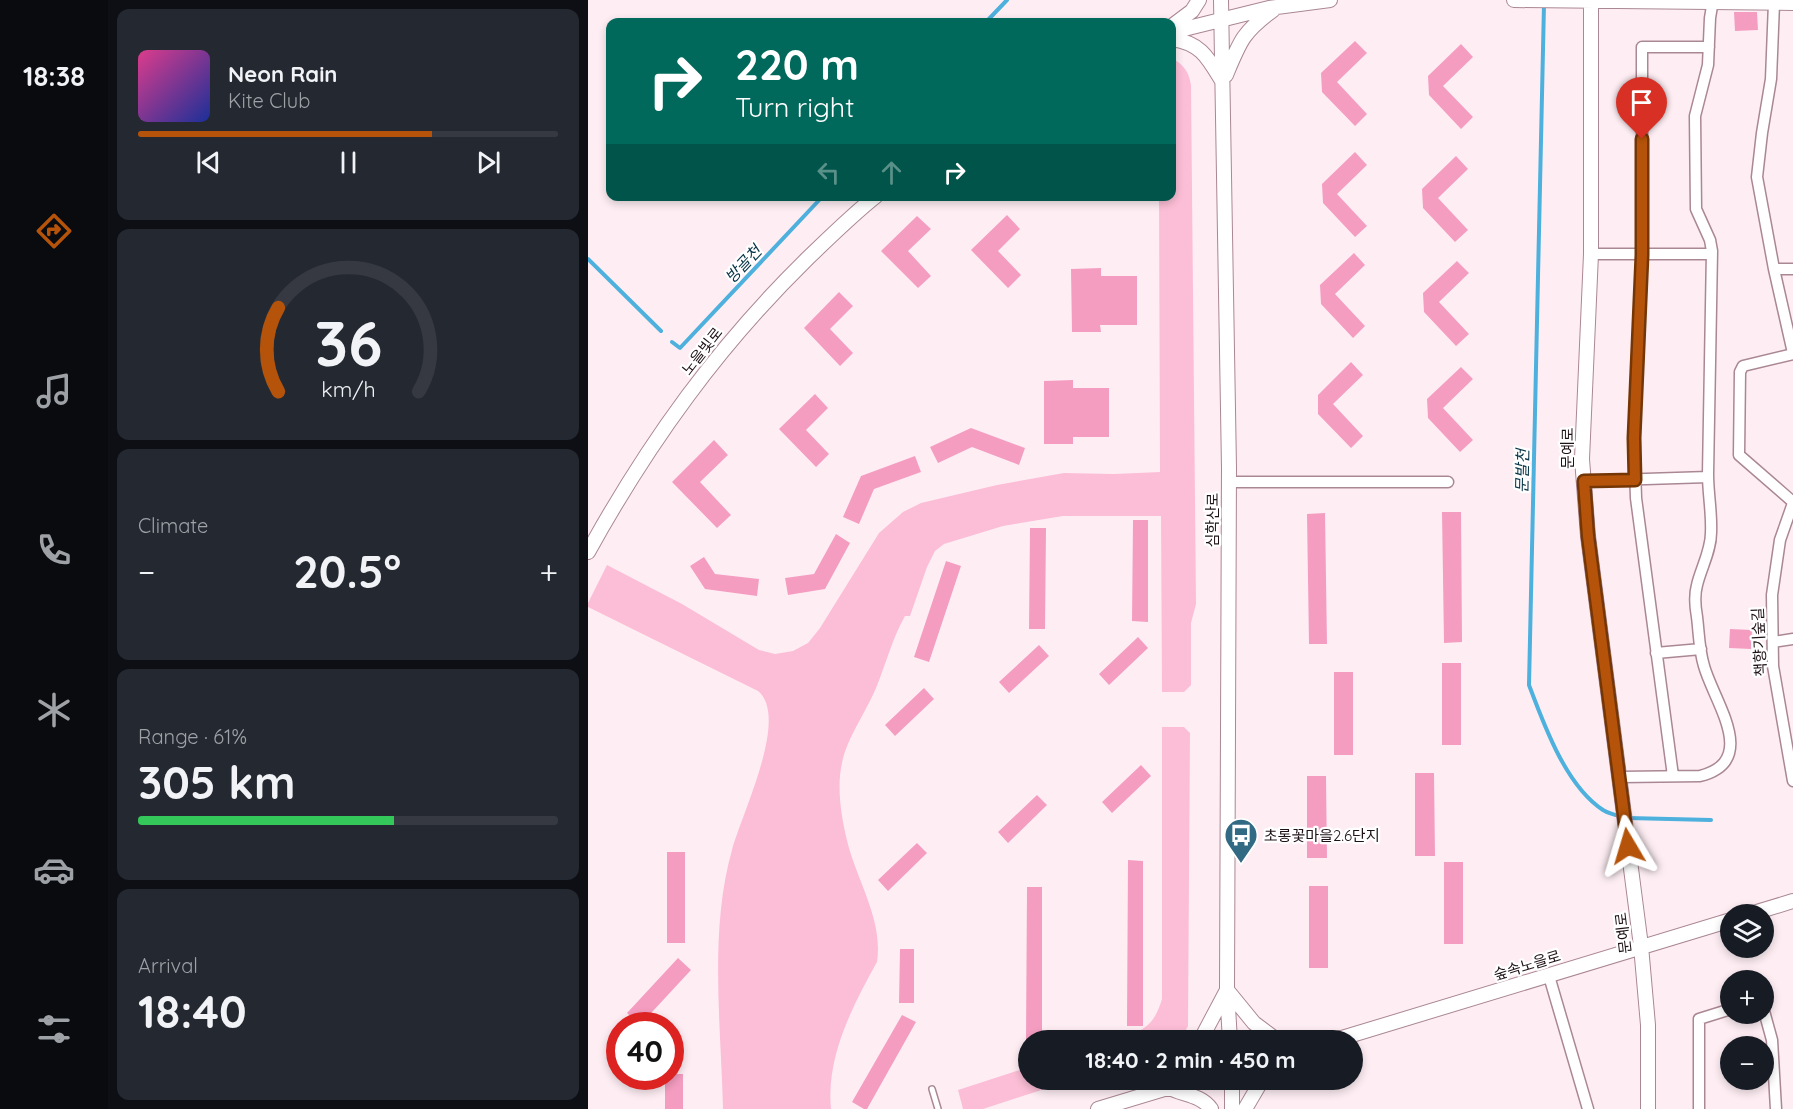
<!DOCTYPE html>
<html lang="en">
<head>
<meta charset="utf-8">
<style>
	:root { --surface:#171b24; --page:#242831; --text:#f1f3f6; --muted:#9ea1a6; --line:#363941; --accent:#b45309 }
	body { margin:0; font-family:Quicksand,"Noto Sans KR",sans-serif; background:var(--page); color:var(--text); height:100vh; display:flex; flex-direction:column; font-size:22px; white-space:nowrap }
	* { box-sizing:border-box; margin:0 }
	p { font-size:20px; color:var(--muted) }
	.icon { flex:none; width:33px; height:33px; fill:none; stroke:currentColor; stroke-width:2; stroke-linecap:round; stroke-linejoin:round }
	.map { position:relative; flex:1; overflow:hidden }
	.drawer { display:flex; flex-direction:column; gap:9px; padding:9px; background:#0d0f14; width:480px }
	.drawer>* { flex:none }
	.banner { position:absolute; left:18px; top:18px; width:570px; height:183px; border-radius:12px; box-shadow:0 3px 9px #0003; background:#00695c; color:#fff; overflow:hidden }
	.fabs { position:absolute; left:1132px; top:904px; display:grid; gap:12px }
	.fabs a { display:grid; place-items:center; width:54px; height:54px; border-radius:50%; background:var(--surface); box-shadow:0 3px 9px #0003; font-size:30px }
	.speed { position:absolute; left:18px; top:1012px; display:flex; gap:12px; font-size:30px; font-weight:700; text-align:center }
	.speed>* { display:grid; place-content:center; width:78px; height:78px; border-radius:50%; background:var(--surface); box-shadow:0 3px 9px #0003; line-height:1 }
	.speed .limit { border:9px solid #d22; background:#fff; color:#111 }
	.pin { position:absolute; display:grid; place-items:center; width:51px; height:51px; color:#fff; margin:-62px -26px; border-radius:50% 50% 50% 0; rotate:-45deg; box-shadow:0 0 6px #0007 }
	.pin .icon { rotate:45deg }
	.me { position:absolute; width:66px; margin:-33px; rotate:353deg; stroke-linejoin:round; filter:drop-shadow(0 0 4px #0008) }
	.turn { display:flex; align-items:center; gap:21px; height:126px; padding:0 30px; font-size:27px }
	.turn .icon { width:78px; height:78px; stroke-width:2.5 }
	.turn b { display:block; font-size:42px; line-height:51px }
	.lanes { display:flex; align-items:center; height:57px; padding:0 30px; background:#0003; justify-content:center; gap:30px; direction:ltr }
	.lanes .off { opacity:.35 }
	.big { font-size:45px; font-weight:700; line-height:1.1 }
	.drawer .card { flex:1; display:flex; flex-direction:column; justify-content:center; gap:9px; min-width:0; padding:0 21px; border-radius:12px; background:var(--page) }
	.drawer .dial { align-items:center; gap:0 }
	.dial svg { height:156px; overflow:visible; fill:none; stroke:var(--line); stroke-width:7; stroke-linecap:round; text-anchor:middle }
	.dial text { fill:var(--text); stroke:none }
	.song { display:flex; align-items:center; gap:18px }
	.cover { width:72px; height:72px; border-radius:9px; background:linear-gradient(135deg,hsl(330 70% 55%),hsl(230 70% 35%)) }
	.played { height:6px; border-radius:3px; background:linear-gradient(90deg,var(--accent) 70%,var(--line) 70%) }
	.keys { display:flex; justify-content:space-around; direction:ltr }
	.heat { display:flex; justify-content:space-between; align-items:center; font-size:33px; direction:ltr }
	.charge { height:9px; border-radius:4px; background:linear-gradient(90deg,#34c759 61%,var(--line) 0) }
	.trip { position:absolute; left:430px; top:1030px; width:345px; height:60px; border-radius:30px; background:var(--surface); box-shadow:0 3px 9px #0003; font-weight:700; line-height:60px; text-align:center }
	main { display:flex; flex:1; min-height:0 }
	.tab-bar { display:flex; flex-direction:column; width:108px; justify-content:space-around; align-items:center; background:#090b0e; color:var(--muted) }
	.tab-bar .icon { width:42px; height:42px }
	.tab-bar .selected { color:var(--accent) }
	.tab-bar b { font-size:27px; color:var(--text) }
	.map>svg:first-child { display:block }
	.green { fill:#fcbed6 }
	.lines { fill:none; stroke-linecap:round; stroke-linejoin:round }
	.stream { stroke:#4db0dd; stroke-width:4 }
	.building { fill:#f49dc1 }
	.service-casing { stroke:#aa8794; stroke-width:8 }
	.minor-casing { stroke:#aa8794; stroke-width:13 }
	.tertiary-casing { stroke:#aa8794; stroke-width:16 }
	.service { stroke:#fff; stroke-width:5 }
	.minor { stroke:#fff; stroke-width:10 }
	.tertiary { stroke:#fff; stroke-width:14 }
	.route-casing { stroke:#753606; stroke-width:15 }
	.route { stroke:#b45309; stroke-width:10 }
	.labels { text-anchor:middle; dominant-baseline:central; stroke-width:4.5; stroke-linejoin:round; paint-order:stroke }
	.street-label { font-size:15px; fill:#1e1217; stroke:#fff }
	.poi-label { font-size:15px; fill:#1e1217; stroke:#fff; text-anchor:start }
	.water-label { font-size:16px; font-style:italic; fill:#073447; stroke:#fff }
</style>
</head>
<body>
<main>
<nav class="tab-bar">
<b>18:38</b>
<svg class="icon selected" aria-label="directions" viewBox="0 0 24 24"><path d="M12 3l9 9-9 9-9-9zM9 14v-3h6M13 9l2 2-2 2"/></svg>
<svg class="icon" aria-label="music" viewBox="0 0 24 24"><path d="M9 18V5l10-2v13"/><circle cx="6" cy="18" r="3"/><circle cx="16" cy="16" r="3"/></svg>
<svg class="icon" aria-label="phone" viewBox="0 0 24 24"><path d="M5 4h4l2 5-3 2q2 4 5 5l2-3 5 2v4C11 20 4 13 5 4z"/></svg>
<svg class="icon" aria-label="climate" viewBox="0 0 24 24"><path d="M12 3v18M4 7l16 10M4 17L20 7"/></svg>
<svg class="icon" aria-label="car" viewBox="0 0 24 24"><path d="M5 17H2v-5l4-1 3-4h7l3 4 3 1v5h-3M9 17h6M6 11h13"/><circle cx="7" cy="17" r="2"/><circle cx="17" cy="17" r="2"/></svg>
<svg class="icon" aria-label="filters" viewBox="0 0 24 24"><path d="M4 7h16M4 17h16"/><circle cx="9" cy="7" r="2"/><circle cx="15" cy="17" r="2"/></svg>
</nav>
<section class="drawer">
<div class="card">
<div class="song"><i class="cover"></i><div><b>Neon Rain</b><p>Kite Club</p></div></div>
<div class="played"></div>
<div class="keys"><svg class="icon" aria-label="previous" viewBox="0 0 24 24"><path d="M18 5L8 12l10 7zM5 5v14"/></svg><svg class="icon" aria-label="pause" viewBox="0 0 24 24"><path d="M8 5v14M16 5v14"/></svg><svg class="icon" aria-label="next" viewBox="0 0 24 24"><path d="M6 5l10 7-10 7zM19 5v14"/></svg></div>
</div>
<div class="card dial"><svg viewBox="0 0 100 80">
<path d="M14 69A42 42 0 1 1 86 69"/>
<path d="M14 69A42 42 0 0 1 14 26" stroke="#b45309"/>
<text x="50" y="56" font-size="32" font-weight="700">36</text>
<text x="50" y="72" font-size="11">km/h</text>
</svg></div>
<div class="card"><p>Climate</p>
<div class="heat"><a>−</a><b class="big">20.5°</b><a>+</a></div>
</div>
<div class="card"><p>Range · 61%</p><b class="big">305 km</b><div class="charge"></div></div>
<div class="card"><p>Arrival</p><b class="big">18:40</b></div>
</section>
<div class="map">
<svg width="1205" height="1109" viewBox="0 0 1205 1109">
	<rect width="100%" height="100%" fill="#feeef4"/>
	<path class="green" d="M584 58C596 65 601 72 603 85L608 604 603 623V685L596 692H574L573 516H475L415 526 356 544 347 551 339 567 322 616H317C304 639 298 664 288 688 278 712 259 738 254 763 248 789 254 822 261 848 272 886 295 922 289 962 264 1007 238 1057 243 1109H135C133 1026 121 930 144 850 153 815 202 717 170 691L0 607V603L19 565 94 604 171 650 187 654 205 651 220 643 232 628 291 533 315 512 333 503 409 485 476 473 526 474 572 472 571 197 584 196Z
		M574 727H596L602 733 600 1026 592 1041H521C551 1031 564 1032 574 999Z
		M441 1067V1080H484L395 1109H375L370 1090Z"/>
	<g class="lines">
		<path class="stream" d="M956 4 941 685C956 725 978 786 1015 810 1020 813 1027 815 1032 816
			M398 22 419 0
			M0 259 73 331
			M84 342 92 348 235 196
			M1040 818 1123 820"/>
	</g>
	<path class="building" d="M1146 12H1169L1170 30 1147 31Z
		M767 41 779 53 749 82 779 114 767 126 734 92 733 73Z
		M873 44 885 57 855 86 885 117 873 129 841 95 840 76Z
		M767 152 779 165 749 194 779 226 767 237 735 203 734 184Z
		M868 156 880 169 850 198 880 230 867 242 835 208 834 189Z
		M419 215 432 229 410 251 433 275 420 288 383 250Z
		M329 216 343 229 320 251 343 276 330 288 293 251Z
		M766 253 777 265 747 294 777 326 765 338 733 304 732 285Z
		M869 261 881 273 851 302 881 334 868 346 836 312 835 293Z
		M513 268V276H549V325H512L513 332H484L483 269Z
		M251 292 265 306 242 329 265 353 252 366 216 328Z
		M763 362 775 375 745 404 775 436 763 448 730 414V395Z
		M873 367 885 379 855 408 885 440 872 452 840 418 839 399Z
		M485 380V388H521V437H485V444H456V381Z
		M227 394 240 408 218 430 241 454 228 467 191 429Z
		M383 428 437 448 431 465 384 447 350 463 342 447Z
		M126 440 140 455 112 482 143 515 129 528 84 482Z
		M327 456 333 472 286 489 271 524 255 517 273 476Z
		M854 512H873L874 642 856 643Z
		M737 513 739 644H721L719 514Z
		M545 520H560V622L544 621Z
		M442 528H458L457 629H441Z
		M248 534 262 543 237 589 200 595 197 578 226 574Z
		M116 557 127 574 171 579 169 596 117 589 102 566Z
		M358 561 373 566 341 662 326 657Z
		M1142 629 1164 630 1163 649 1141 648Z
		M550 637 560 648 521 685 511 674Z
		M451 645 461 656 421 693 411 682Z
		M854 663H873V745H854Z
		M746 672H765V755H746Z
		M336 688 346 699 307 736 297 725Z
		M553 765 563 776 524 813 514 802Z
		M827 773H846L847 856H827Z
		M719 776H738L739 858H719Z
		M449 795 459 805 420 843 410 832Z
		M329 843 339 853 300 891 290 880Z
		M79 852H97V943H79Z
		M540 860 555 861V1026H539Z
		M856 862H875V944H856Z
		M721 886H740V968H721Z
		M439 887H454V1041H438Z
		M312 949H326V1003H311Z
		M90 958 103 970 52 1025 39 1013Z
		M314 1015 328 1022 279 1109H276L264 1102Z
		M82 1074H95V1109H77V1077H82Z"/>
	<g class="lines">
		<defs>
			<path id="service" d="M344 1089 350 1109"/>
			<path id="minor" d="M1186 3 1183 79 1174 133 1169 177 1186 269
				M1003 254H1124
				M1205 269H1186L1205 353
				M1205 354 1155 366 1152 372 1151 455 1205 502
				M996 481 1120 477
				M641 482H860
				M1205 503 1192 540 1184 595 1185 666 1205 781
				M1185 642 1205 639
				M1068 653 1113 649
				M1085 776 1048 498 1046 438 1054 255V47H1121
				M1033 777 1112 776C1172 761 1126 702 1116 666 1111 650 1111 633 1109 617 1107 606 1106 596 1109 585 1113 568 1123 551 1123 533 1124 513 1120 494 1120 474 1121 400 1123 325 1124 251L1122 240 1108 209 1107 116 1120 65 1122 18 1125 0
				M961 976 1000 1109
				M1176 1011 1184 1040 1188 1109
				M1111 1109V1019L1143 1009"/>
			<path id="tertiary" d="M633 0 641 468 639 990 642 1041
				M926 0 1205 3
				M1003 0V254L994 459 1000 536 1053 946 1060 1025V1109
				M584 26 604 11 611 0
				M584 32 681 8 742 0
				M584 39C613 43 620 58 634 81
				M638 75C652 41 655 32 685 10
				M0 552C61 442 130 346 220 258 242 237 264 215 288 196
				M1159 915 1205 901
				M612 1041 639 990 666 1023 690 1041
				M744 1041 1143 920
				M644 1080V1109
				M581 1087C592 1095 613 1094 623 1109
				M510 1109 606 1080
				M657 1109 674 1080"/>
		</defs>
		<use href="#service" class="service-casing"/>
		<use href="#minor" class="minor-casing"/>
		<use href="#tertiary" class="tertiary-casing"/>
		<use href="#service" class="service"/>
		<use href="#minor" class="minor"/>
		<use href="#tertiary" class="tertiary"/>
	</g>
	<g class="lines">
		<defs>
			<path id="route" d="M1040 846 1000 536 996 481 1047 480 1046 438 1054 255V139"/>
		</defs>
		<use href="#route" class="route-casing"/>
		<use href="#route" class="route"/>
	</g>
	<defs>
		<symbol id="bus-pin" viewBox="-11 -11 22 30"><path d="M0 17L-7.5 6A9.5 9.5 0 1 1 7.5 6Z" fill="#326a84" stroke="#fff"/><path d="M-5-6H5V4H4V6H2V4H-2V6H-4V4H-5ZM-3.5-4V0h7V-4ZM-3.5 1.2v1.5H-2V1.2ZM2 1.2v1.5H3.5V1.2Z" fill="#fff"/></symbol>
	</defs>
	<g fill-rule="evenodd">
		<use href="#bus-pin" x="634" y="816" width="38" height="52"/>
	</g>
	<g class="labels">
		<g class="street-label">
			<text transform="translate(114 351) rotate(-52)">노을빛로</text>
			<text transform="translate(979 448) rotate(-90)">문예로</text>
			<text transform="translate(624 520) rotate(-90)">심학산로</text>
			<text transform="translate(1171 642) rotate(-93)">책향기숲길</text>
			<text transform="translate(1035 933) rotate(-97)">문예로</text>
			<text transform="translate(939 965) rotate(-17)">숲속노을로</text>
		</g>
		<g class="poi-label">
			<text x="676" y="835">초롱꽃마을2.6단지</text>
		</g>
		<g class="water-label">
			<text transform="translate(155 264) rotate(-47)">방골천</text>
			<text transform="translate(934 471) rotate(-89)">문발천</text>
		</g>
	</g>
</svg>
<div class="fabs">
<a><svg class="icon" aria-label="layers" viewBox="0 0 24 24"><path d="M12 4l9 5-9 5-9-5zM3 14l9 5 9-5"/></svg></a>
<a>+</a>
<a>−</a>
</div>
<div class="speed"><div class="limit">40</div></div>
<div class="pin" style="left:1054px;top:139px;background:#d93025"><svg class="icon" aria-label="arrive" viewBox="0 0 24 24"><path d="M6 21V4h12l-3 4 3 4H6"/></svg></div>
<svg class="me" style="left:1040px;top:846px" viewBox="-20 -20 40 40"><path d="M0-17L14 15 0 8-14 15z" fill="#b45309" stroke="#fff" stroke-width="4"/></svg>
<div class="trip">18:40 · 2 min · 450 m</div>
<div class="banner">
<div class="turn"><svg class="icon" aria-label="right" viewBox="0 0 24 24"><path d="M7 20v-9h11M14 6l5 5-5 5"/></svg><div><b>220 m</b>Turn right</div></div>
<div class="lanes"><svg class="icon off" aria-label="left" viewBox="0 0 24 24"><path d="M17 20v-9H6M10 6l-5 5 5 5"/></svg><svg class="icon off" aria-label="ahead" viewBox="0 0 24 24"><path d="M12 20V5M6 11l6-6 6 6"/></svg><svg class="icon" aria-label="right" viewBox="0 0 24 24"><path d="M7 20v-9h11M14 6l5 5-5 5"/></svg></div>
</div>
</div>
</main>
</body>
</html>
